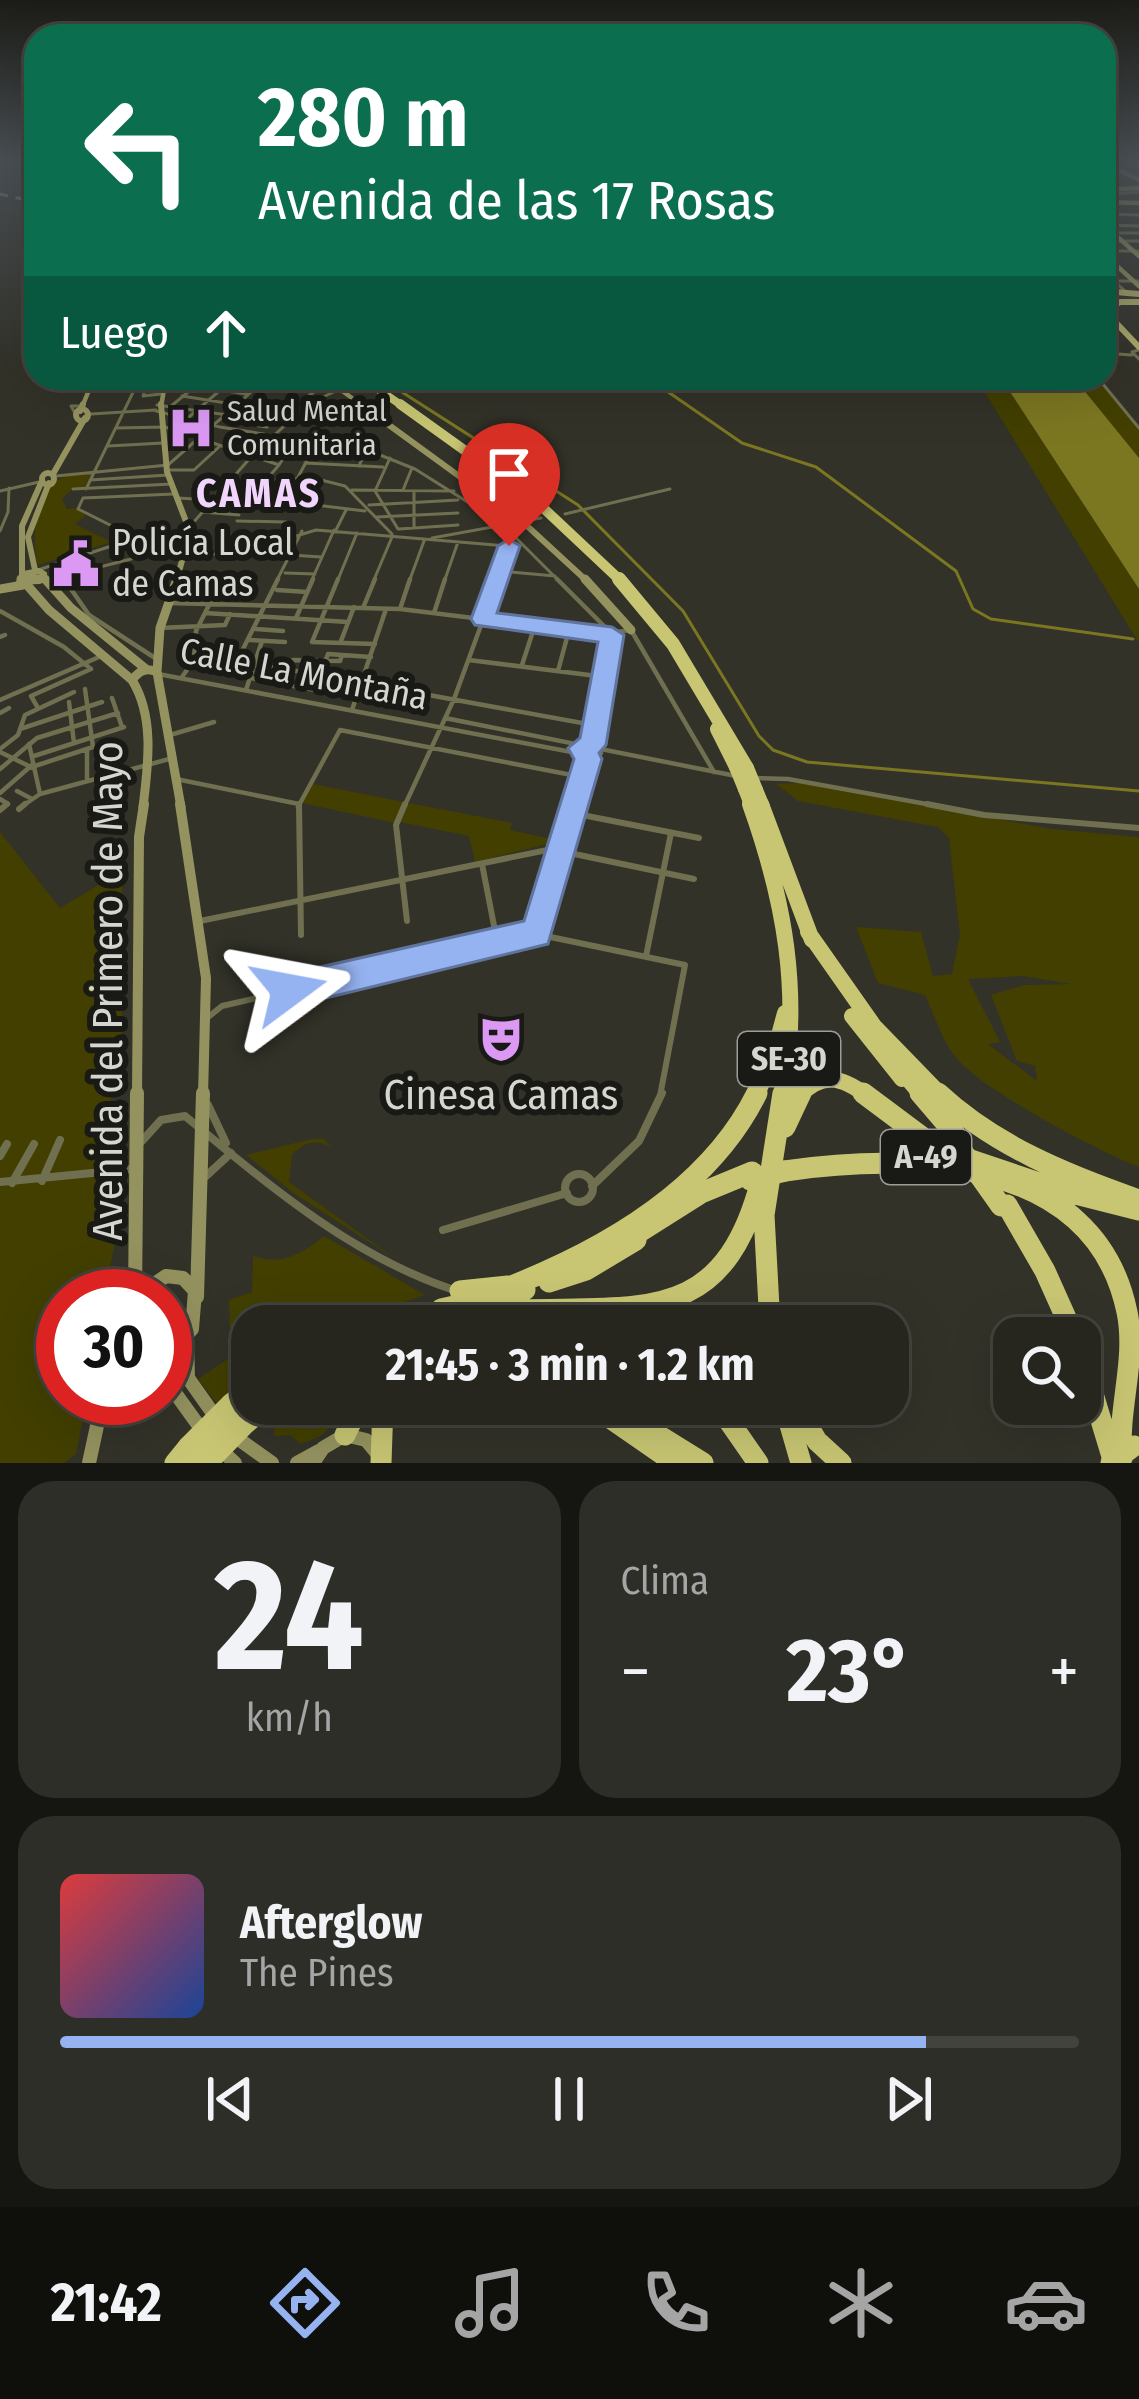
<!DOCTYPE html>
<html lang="es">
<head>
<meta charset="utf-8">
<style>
	:root { --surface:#26261f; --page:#2e2e28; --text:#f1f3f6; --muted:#a4a5a4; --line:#42433d; --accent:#95b2f1 }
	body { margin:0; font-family:"Fira Sans Condensed",sans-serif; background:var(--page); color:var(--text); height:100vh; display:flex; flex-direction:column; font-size:45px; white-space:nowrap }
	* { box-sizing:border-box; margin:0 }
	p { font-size:39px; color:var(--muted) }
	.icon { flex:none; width:66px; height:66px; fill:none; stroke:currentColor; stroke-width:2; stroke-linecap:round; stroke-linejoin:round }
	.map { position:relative; height:1463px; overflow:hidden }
	.panel { display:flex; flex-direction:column; gap:18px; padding:18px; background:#151511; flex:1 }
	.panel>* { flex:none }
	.top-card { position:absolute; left:24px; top:24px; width:1092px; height:366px; border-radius:36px; box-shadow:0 12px 48px #0002,0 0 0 3px var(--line); background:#0b6e4f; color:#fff; overflow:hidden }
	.fabs { position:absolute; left:993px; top:1317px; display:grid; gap:24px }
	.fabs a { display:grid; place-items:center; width:108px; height:108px; border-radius:24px; background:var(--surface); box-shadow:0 12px 48px #0002,0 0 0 3px var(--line); font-size:60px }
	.speed { position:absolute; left:36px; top:1269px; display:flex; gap:24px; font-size:60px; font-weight:700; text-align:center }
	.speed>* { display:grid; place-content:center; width:156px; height:156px; border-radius:50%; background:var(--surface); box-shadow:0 12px 48px #0002,0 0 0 3px var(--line); line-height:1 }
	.speed .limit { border:18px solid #d22; background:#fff; color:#111 }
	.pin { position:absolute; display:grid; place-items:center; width:102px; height:102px; color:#fff; margin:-123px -51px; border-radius:50% 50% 50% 0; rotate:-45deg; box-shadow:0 0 12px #0007 }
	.pin .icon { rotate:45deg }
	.me { position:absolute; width:132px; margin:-66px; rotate:77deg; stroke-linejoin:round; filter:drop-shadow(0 0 9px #0008) }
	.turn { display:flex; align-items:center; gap:42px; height:252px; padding:0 36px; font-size:54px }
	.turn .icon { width:156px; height:156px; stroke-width:2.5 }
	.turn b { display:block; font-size:84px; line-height:102px }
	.then { display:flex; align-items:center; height:114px; padding:0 36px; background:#0003; gap:24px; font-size:45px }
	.big { font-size:90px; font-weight:700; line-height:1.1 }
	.panel .card { flex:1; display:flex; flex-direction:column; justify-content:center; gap:18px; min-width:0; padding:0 42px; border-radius:36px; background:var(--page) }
	.panel .dial { align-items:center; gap:0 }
	.dial b { font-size:156px; line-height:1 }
	.song { display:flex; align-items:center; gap:36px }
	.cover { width:144px; height:144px; border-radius:18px; background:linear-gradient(135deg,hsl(0 70% 55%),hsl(220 70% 35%)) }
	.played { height:12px; border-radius:6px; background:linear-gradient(90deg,var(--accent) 85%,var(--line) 85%) }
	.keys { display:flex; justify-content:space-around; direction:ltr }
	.heat { display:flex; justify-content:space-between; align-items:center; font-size:66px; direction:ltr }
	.panel .tiles { flex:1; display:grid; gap:18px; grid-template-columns:1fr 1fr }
	.card:last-child { grid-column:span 2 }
	.trip { position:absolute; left:231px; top:1305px; width:678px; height:120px; border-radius:36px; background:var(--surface); box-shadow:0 12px 48px #0002,0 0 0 3px var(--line); font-weight:700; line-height:120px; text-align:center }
	.menu { display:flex; height:192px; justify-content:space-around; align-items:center; background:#0f0f0c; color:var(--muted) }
	.menu .icon { width:84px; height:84px }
	.menu .on { color:var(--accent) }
	.menu b { font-size:54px; color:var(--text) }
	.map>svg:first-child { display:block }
	.green { fill:#423f00; fill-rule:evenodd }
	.water { fill:#7b7721 }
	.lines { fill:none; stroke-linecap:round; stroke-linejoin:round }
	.stream { stroke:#7b7721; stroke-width:3 }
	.street-far3 { stroke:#707050; stroke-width:3 }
	.street-far2 { stroke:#707050; stroke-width:4.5 }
	.street-far1 { stroke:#707050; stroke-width:6 }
	.street { stroke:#707050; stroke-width:8 }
	.secondary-far4 { stroke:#94935f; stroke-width:4.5 }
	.secondary-far3 { stroke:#94935f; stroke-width:6 }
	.secondary-far2 { stroke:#94935f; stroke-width:9 }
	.secondary-far1 { stroke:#94935f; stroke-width:10 }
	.secondary { stroke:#94935f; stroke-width:14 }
	.primary { stroke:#afad69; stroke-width:6 }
	.highway-far4 { stroke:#c8c673; stroke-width:8 }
	.highway-far3 { stroke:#c8c673; stroke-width:10 }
	.highway-far2 { stroke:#c8c673; stroke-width:14 }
	.highway-far1 { stroke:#c8c673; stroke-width:16 }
	.highway { stroke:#c8c673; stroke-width:21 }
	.rail { stroke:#9e9e97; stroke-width:3; stroke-dasharray:8 8; stroke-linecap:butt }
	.highway-bridge-far2 { stroke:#c8c673; stroke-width:8 }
	.highway-bridge-far1 { stroke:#c8c673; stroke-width:14 }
	.highway-bridge { stroke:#c8c673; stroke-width:21 }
	.route { fill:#95b2f1; stroke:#61749d; stroke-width:3 }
	.labels { text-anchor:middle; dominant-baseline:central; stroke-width:12; stroke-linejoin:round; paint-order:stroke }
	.far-poi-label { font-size:30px; fill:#d6d6d0; stroke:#191915; text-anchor:start }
	.shield { fill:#191915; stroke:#9d9d98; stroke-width:3 }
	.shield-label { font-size:33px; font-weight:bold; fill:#d6d6d0 }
	.poi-label { font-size:36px; fill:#d6d6d0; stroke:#191915; text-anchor:start }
	.street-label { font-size:36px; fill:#d6d6d0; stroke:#191915 }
	.far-district-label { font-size:39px; font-weight:bold; letter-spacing:3px; fill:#f1d5fc; stroke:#191915 }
	.near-street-label { font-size:42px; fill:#d6d6d0; stroke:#191915 }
	.near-poi-label { font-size:42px; fill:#d6d6d0; stroke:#191915 }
</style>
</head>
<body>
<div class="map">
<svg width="1139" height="1463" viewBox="0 0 1139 1463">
	<rect width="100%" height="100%" fill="#323229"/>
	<path class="green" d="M976 378H1001L1139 589V643Z
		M1074 378H1098L1139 428V459Z
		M92 471 84 488 72 489 62 499 67 509 76 508 85 516 75 524 111 542 38 565C31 542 34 499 55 482 65 474 80 473 92 471Z
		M799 783 1052 829 1139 837V1167C1099 1152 976 1087 954 1055 941 1038 934 1014 925 995L878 983 856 927 921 932 933 976 952 974 960 935 949 838 938 827 798 801 776 784ZM1023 976 1071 984 1024 985 991 995 1017 1061 1035 1066 1037 1081 988 1044 1000 1042 968 979Z
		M313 784 404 802 395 823 302 803Z
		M409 803 512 823 510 830 560 841 475 862 469 836 400 822Z
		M0 832 60 908 122 871V1034L95 1200 118 1226 105 1296H63V1398H87L76 1454 64 1463H0Z
		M312 1139H324L331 1147C314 1139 304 1142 292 1155L289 1182 397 1260 295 1194 246 1155Z
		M324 1236 425 1295 333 1326H252V1376L218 1405 198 1379 231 1357 229 1300 252 1292 253 1256C282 1266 301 1254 324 1236Z
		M296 1404H338L340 1419 319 1437 300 1444 290 1435 274 1436V1426Z"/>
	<path class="water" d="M1001 378H1074L1139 458V589Z"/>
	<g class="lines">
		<path class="stream" d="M380 378 578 505 683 611 759 736 773 750 807 762 1139 791
			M648 378 742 443 816 467 956 571 973 609 991 619 1133 639"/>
		<path class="street-far3" d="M1104 195 1139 192
			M1104 214 1139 215
			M1104 225 1139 226
			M1115 233H1139
			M1120 241H1139
			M1104 251H1139
			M1104 272 1124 290
			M1114 281H1139
			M1139 350 1132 352 1139 359
			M1104 353 1132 355
			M220 378 313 391
			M293 378 319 387
			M1098 378 1139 428
			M177 383 246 394
			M161 394 143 396 147 385 164 384
			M182 396 296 414
			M302 401 328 381
			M157 405 285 423
			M170 407 205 378
			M156 411 220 427 370 451 415 469 501 523 560 582
			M75 413 71 406H80
			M91 414 156 410
			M189 417 232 380
			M238 423 261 401 301 409
			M238 423 267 427 272 423
			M116 428 165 427 279 465
			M108 446 163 443
			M259 450 284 457 279 465
			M252 455 310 403 353 383
			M390 458 375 491 398 529
			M305 463 383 467
			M169 470H194L220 446
			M56 476 168 465 267 378
			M297 479 312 451 362 459 359 466
			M90 480 168 475
			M268 480 313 478 345 486 392 534
			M73 489 172 484
			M86 489 140 378
			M352 490 454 491
			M403 490 412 468
			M0 491 39 482
			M414 492V528
			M218 496H252L279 465
			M250 497 365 511
			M177 498 214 500
			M282 501 288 495H309L304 505
			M209 504 245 508
			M369 505 458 500
			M202 512 239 515
			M565 514 670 489
			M377 517 458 513
			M237 521 286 522 284 537
			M192 524 251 457
			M399 529 458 525
			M336 530 346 510
			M0 531 8 512 9 488
			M432 538 541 518
			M154 547 78 509 83 498 174 494
			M291 555 321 557
			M181 558 250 550 316 530 507 546
			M38 570 136 538
			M501 571 555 576
			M285 573 315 574
			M62 576 66 582
			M49 580 131 559 184 528
			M276 582 302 531
			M311 582 334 530
			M337 582 357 533
			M373 582 392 537
			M409 582 424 541
			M444 582 458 542
			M497 582 514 536 527 523"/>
		<path class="street-far2" d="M64 579 89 615 155 658
			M338 579 312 642 375 644
			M557 579 611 633 592 744
			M188 589 244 588
			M277 590 307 592
			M168 603 400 609 603 634 631 630 714 772
			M363 608 375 579
			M400 609 410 579
			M0 611 64 647 91 669 31 696 38 708
			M205 613 348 622
			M434 613 445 579
			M296 618 313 579
			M160 628 225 625 230 614
			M256 629 283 631
			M0 637 5 635
			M250 640 285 642
			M341 641 354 607
			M195 649 212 651 208 657 196 656
			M326 659 328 654 371 657
			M469 660 605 677
			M257 662 237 661 278 579
			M257 665 361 681
			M522 665 535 625
			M285 667 293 660 340 661 342 655
			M558 671 569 630
			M158 674 582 754
			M182 677 194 660 196 631 218 587
			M251 678 357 698
			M363 683 593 725
			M246 690 262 641
			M112 698 122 727
			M0 700 99 657
			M69 702 74 743
			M352 710 386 609
			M0 713 9 708
			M445 718 736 776
			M20 729 102 702
			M170 735 214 722
			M29 744 40 794
			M587 745 582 751 586 758 601 753
			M0 749 18 735 25 715 74 692
			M87 749V780
			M0 752 33 768
			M34 756 124 727
			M35 766 93 747 85 689
			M0 769 37 738 118 713
			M753 778 788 779 943 807
			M176 779 299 804
			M17 791 32 799
			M0 793 32 765
			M0 799 8 804 3 807
			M21 807 40 794 173 758
			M298 807 340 730 582 777
			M404 807 454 699 498 579
			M574 807 588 759"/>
		<path class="street-far1" d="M299 804 301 935
			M405 804 396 825 407 921
			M927 804 984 815 1139 828
			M19 809 25 804
			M0 810 7 804
			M572 813 699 838
			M560 851 694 879
			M482 864 497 941
			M200 921 562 847
			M537 932 575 804
			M646 956 671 833
			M207 1018 222 1006 536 934 685 965 660 1096"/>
		<path class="street" d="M208 1105 226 1143
			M142 1141 161 1120 185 1116C266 1183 350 1255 451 1289
			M0 1156 7 1144
			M565 1188a14 14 0 1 1 28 0a14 14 0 1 1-28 0Z
			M205 1177 231 1153
			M42 1181 60 1140
			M0 1182 133 1169
			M12 1183 34 1144
			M592 1186 639 1141 662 1093
			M443 1230 567 1193"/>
		<path class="secondary-far4" d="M1107 164 1139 180
			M1104 190 1139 188
			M1104 202 1139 203
			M1104 225 1139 256
			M1104 254 1139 286
			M325 378 364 407
			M82 407 94 378
			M161 407 166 378"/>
		<path class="secondary-far3" d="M161 404 167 472 187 524
			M360 404 525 524 588 582
			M76 415a6 6 0 1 1 12 0a6 6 0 1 1-12 0Z
			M80 411 83 404
			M42 479a6 6 0 1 1 12 0a6 6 0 1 1-12 0Z
			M53 474 85 418
			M35 570 28 537 49 483
			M39 571 44 574 39 581 19 582 24 574Z
			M22 576V526L41 483
			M43 577 48 582
			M176 582 191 529"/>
		<path class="secondary-far2" d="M21 579H40
			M45 579 71 608 146 669
			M585 579 631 630
			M27 585 49 610 132 680
			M0 589 23 585
			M157 672 160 628 177 579
			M143 807C148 766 155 717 132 680 139 671 146 667 157 672L181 807"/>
		<path class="secondary-far1" d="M180 804 206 978 203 1096
			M137 1096 139 837 144 804"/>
		<path class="secondary" d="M135 1296 137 1093
			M137 1296 166 1276 183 1278 195 1291 192 1329 165 1358
			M197 1297 203 1093
			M187 1339 188 1378 217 1419
			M165 1379 204 1433
			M233 1435 272 1463
			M220 1449 235 1463
			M89 1463 103 1398
			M297 1463 319 1451
			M313 1463 323 1448 345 1435 366 1440 376 1452"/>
		<path class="primary" d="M1104 291 1139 294
			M1104 310 1139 347
			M1104 312 1120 302H1139"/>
		<path class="highway-far4" d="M366 381 404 407"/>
		<path class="highway-far3" d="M400 404 538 503 622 582"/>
		<path class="highway-far2" d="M619 579 673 644 747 768
			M717 729 736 767
			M745 789 752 807
			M756 790 763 807"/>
		<path class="highway-far1" d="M750 804C785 902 801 993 783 1096
			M761 804 812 940
			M808 932 874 1026 942 1096
			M852 1016 902 1079
			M902 1072 922 1096
			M756 1096 772 1061 785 1013
			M799 1096C822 1072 841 1076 867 1096"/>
		<path class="highway" d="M863 1093 938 1149 1063 1191
			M920 1093 961 1141
			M938 1093C995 1146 1067 1175 1139 1200
			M785 1127 801 1093
			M785 1171C911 1153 1095 1156 1127 1312 1137 1360 1117 1410 1122 1458
			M1056 1189 1139 1210
			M1007 1205 1045 1271 1075 1338
			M625 1241 701 1193 752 1172
			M549 1282 586 1270 636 1240
			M514 1285C609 1247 710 1188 757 1093
			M460 1291 508 1286
			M441 1309 525 1290
			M365 1326 390 1320
			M383 1326C429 1317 475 1311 521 1310 644 1306 723 1325 761 1181
			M440 1326H500
			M770 1326 764 1215 783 1093
			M1080 1351 1114 1463
			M231 1404 252 1387
			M590 1404 675 1463
			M608 1404 703 1463
			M717 1404 758 1463
			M784 1404 801 1463
			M795 1404 817 1441 841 1463
			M238 1413 252 1401
			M246 1423 270 1404
			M345 1435 360 1404
			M175 1463 188 1447
			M381 1463 383 1404"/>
		<path class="rail" d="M0 194 36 202"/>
		<path class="highway-bridge-far2" d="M354 379 361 384"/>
		<path class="highway-bridge-far1" d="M736 767 745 789
			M747 768 756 790"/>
		<path class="highway-bridge" d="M955 1141 1001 1206
			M750 1180 785 1171
			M188 1447 231 1404
			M195 1457 238 1413
			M207 1463 246 1423
			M1111 1463 1134 1446"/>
	</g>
	<linearGradient id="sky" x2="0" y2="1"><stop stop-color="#1c1c17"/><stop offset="0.44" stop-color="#494f54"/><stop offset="1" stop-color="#494f54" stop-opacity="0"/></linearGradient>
	<rect width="1139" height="366" fill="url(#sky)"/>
	<path class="route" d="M509 539 520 546 497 613 612 627 624 635 606 745 599 753 602 759 548 944 289 1007 276 1002 271 990 276 979 289 974 524 921 574 759 568 748 580 738 598 642 475 625 471 619 498 546Z"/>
	<defs>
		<symbol id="hospital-bare" viewBox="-9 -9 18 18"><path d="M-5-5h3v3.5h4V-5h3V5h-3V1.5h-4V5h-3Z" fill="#dc99f4" stroke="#191915" stroke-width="2.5" paint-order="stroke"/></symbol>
		<symbol id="civic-bare" viewBox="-9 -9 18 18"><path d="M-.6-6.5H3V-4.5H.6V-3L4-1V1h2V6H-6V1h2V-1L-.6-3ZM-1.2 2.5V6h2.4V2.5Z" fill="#dc99f4" stroke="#191915" stroke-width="2.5" paint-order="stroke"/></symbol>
		<symbol id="theatre-bare" viewBox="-9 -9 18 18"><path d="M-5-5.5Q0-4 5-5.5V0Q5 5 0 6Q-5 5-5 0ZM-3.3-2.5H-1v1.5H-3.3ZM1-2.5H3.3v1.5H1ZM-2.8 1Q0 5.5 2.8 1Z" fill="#dc99f4" stroke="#191915" stroke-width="2.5" paint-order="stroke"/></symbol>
	</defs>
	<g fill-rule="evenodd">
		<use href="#hospital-bare" x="158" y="395" width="66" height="66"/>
		<use href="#civic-bare" x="43" y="531" width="66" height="66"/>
		<use href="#theatre-bare" x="468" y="1006" width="66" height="66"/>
	</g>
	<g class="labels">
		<g class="far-poi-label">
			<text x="227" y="411">Salud Mental<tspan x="227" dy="34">Comunitaria</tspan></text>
		</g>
		<g class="shield">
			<rect x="738" y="1032" width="102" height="54" rx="9"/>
			<rect x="881" y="1130" width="90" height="54" rx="9"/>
		</g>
		<g class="shield-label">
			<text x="789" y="1059">SE-30</text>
			<text x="926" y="1157">A-49</text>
		</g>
		<g class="poi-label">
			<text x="112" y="543">Policía Local<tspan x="112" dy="41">de Camas</tspan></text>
		</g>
		<g class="street-label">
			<text transform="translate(304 674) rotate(11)">Calle La Montaña</text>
		</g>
		<g class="far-district-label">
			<text x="259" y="494">CAMAS</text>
		</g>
		<g class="near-street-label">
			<text transform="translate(108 991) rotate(-90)">Avenida del Primero de Mayo</text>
		</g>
		<g class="near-poi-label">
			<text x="501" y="1095">Cinesa Camas</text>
		</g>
	</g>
</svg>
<div class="fabs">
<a><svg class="icon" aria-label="search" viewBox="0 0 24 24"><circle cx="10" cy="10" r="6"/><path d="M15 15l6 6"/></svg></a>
</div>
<div class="speed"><div class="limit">30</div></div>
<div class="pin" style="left:509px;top:546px;background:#d93025"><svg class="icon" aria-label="arrive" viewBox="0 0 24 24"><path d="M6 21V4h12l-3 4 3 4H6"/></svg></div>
<svg class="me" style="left:289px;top:990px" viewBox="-20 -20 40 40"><path d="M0-17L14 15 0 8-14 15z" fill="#95b2f1" stroke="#fff" stroke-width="4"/></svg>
<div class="trip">21:45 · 3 min · 1.2 km</div>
<div class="top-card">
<div class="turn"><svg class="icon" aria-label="left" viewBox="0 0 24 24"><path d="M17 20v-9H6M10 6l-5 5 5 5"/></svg><div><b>280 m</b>Avenida de las 17 Rosas</div></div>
<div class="then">Luego<svg class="icon" aria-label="ahead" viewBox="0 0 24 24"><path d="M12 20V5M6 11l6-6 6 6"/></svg></div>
</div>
</div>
<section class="panel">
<div class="tiles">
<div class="card dial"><b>24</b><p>km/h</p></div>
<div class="card"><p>Clima</p>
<div class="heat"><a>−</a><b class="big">23°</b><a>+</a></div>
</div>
<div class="card">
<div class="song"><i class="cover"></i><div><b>Afterglow</b><p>The Pines</p></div></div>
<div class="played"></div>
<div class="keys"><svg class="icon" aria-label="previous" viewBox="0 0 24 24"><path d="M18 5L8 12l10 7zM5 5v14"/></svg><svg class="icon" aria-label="pause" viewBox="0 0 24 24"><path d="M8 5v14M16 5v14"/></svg><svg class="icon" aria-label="next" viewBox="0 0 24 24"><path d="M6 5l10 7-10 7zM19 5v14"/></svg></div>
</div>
</div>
</section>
<nav class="menu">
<b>21:42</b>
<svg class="icon on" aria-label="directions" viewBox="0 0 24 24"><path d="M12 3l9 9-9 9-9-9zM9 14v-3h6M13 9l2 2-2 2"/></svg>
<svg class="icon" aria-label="music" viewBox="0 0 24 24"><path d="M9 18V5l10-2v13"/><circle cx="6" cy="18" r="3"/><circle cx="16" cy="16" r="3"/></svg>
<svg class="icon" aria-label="phone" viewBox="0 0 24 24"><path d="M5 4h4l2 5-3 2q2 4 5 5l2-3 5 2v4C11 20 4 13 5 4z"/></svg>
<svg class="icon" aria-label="climate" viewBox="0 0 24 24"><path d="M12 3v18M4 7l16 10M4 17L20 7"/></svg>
<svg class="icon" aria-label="car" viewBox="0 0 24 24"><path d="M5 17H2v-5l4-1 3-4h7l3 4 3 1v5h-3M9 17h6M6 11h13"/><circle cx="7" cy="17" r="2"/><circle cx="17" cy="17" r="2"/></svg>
</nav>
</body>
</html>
